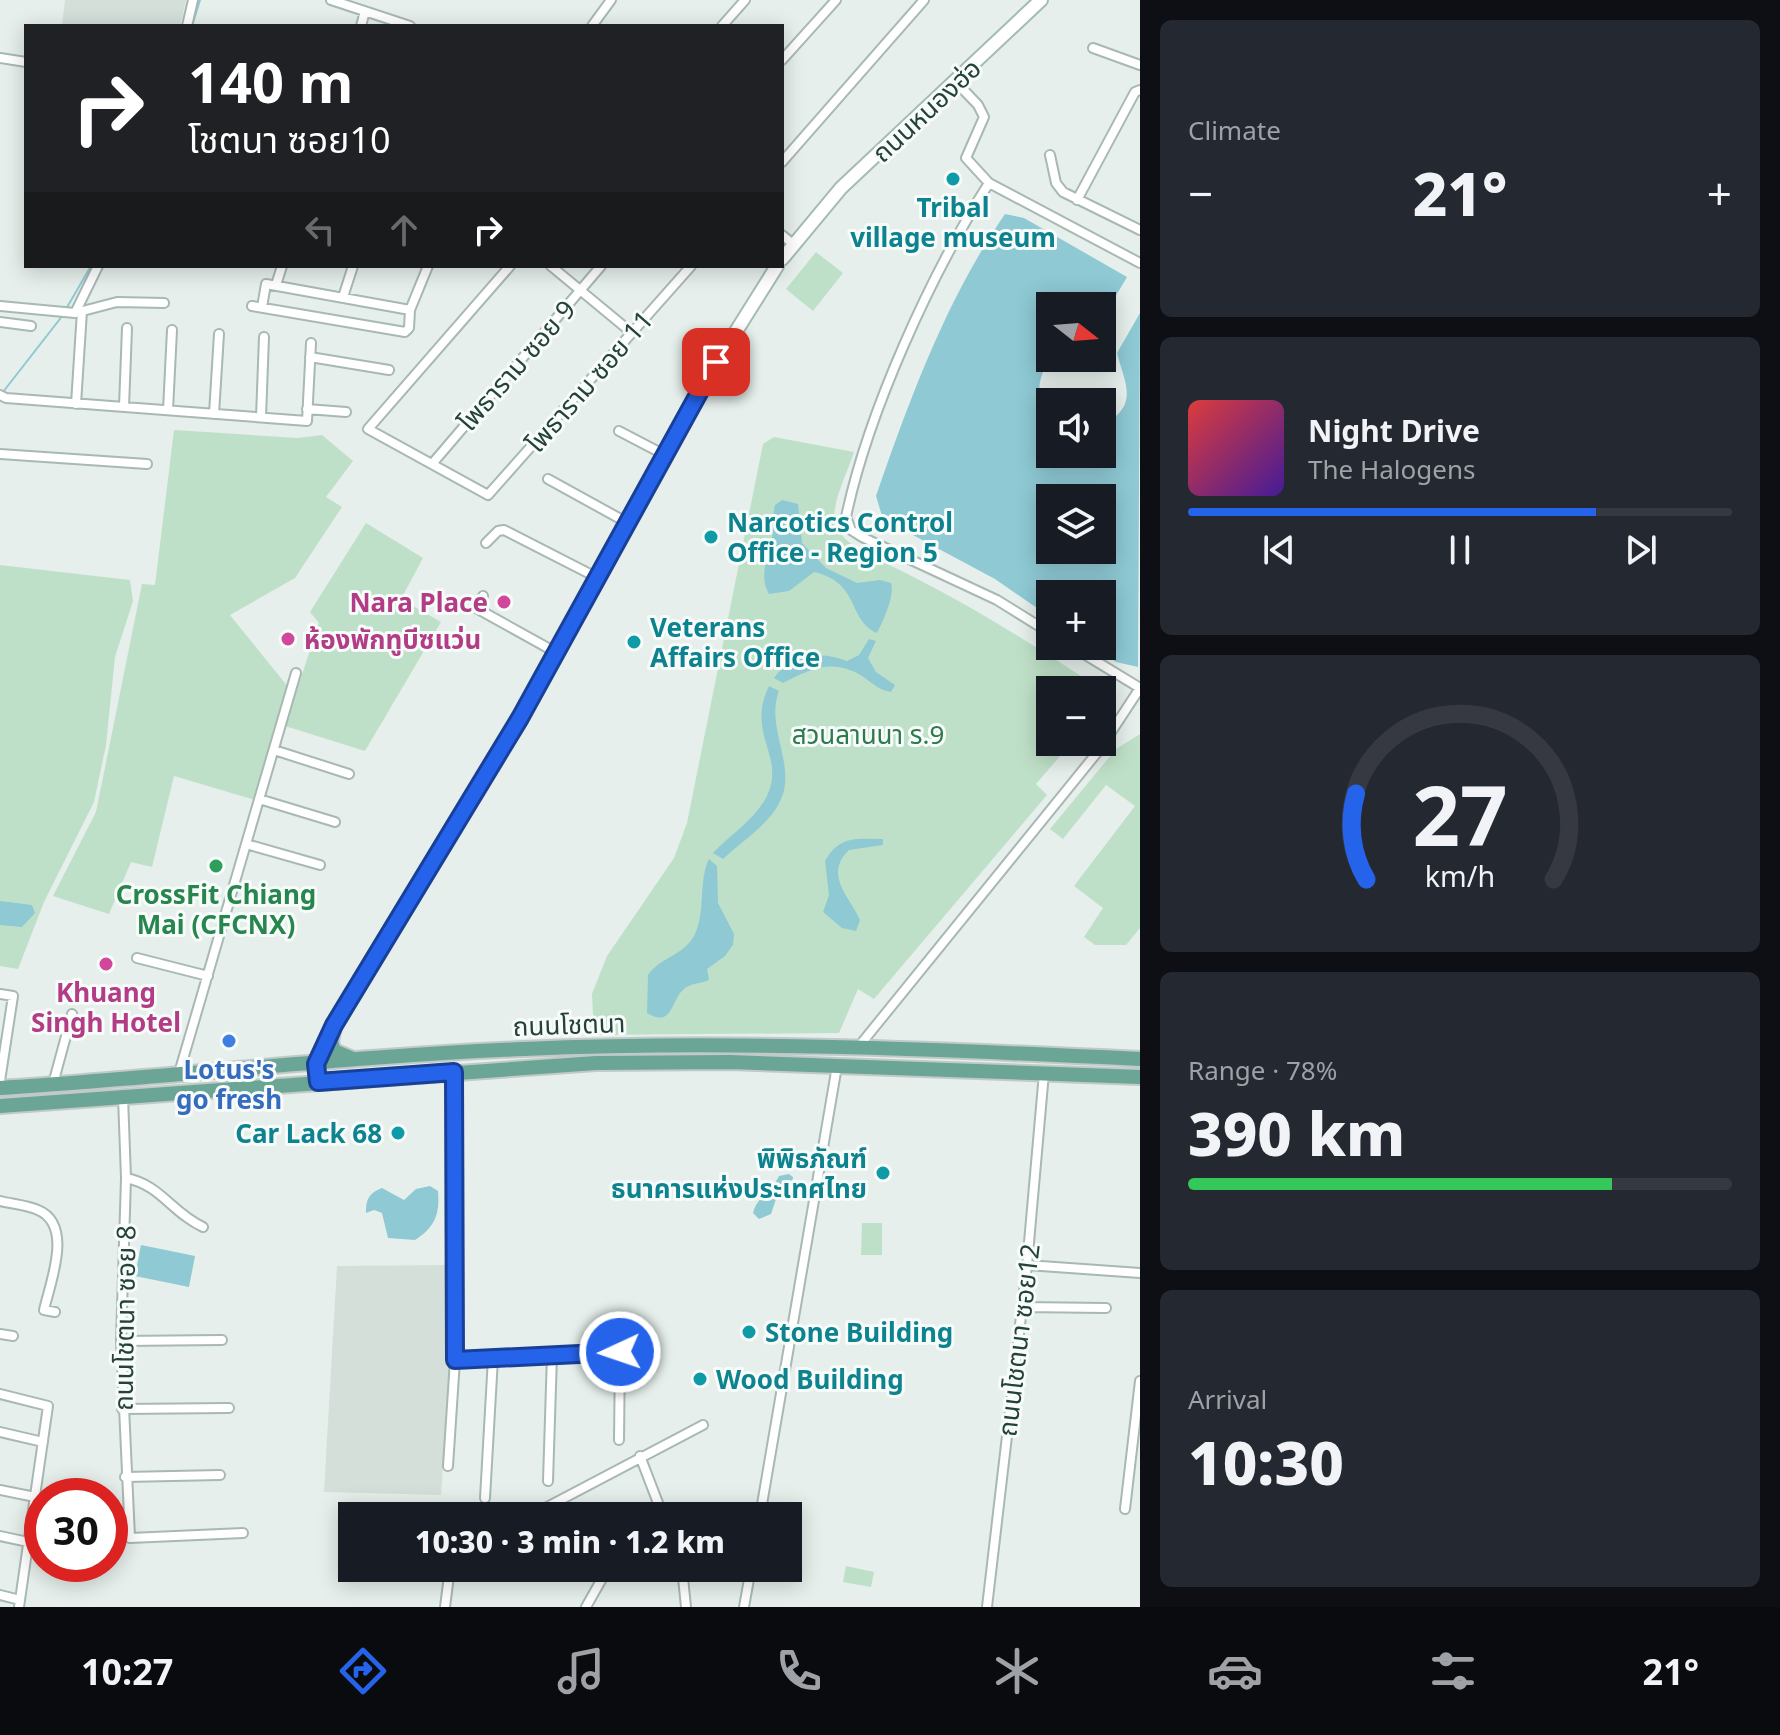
<!DOCTYPE html>
<html lang="en">
<head>
<meta charset="utf-8">
<style>
	:root { --surface:#171b24; --page:#242831; --text:#f1f3f6; --muted:#9ea1a6; --line:#363941; --accent:#2563eb }
	body { margin:0; font-family:"Noto Sans","Noto Sans Thai",sans-serif; background:var(--page); color:var(--text); height:100vh; display:flex; flex-direction:column; font-size:30px; white-space:nowrap }
	* { box-sizing:border-box; margin:0 }
	p { font-size:26px; color:var(--muted) }
	.icon { flex:none; width:44px; height:44px; fill:none; stroke:currentColor; stroke-width:2; stroke-linecap:round; stroke-linejoin:round }
	.map { position:relative; flex:1; overflow:hidden }
	.side { display:flex; flex-direction:column; gap:20px; padding:20px; background:#0d0f14; width:640px }
	.side>* { flex:none }
	.guide { position:absolute; left:24px; top:24px; width:760px; height:244px; border-radius:0px; box-shadow:0 4px 20px #0003; background:#202124; color:#fff; overflow:hidden }
	.needle { width:52px; rotate:107deg }
	.tools { position:absolute; left:1036px; top:292px; display:grid; gap:16px }
	.tools a { display:grid; place-items:center; width:80px; height:80px; border-radius:0px; background:var(--surface); box-shadow:0 4px 20px #0003; font-size:40px }
	.speed { position:absolute; left:24px; top:1478px; display:flex; gap:16px; font-size:40px; font-weight:700; text-align:center }
	.speed>* { display:grid; place-content:center; width:104px; height:104px; border-radius:50%; background:var(--surface); box-shadow:0 4px 20px #0003; line-height:1 }
	.speed .limit { border:12px solid #d22; background:#fff; color:#111 }
	.pin { position:absolute; display:grid; place-items:center; width:68px; height:68px; color:#fff; margin:-34px; border-radius:16px; box-shadow:0 4px 12px #0006 }
	.me { position:absolute; width:88px; margin:-44px; rotate:267deg; stroke-linejoin:round; filter:drop-shadow(0 0 6px #0008) }
	.turn { display:flex; align-items:center; gap:28px; height:168px; padding:0 32px; font-size:36px }
	.turn .icon { width:104px; height:104px; stroke-width:2.5 }
	.turn b { display:block; font-size:56px; line-height:68px }
	.lanes { display:flex; align-items:center; height:76px; padding:0 32px; background:#0003; justify-content:center; gap:40px; direction:ltr }
	.lanes .off { opacity:.35 }
	.big { font-size:60px; font-weight:800; line-height:1.1 }
	.side .tile { flex:1; display:flex; flex-direction:column; justify-content:center; gap:12px; min-width:0; padding:0 28px; border-radius:12px; background:var(--page) }
	.side .dial { align-items:center; gap:0 }
	.dial svg { height:208px; overflow:visible; fill:none; stroke:var(--line); stroke-width:7; stroke-linecap:round; text-anchor:middle }
	.dial text { fill:var(--text); stroke:none }
	.song { display:flex; align-items:center; gap:24px }
	.cover { width:96px; height:96px; border-radius:12px; background:linear-gradient(135deg,hsl(0 70% 55%),hsl(260 70% 35%)) }
	.played { height:8px; border-radius:4px; background:linear-gradient(90deg,var(--accent) 75%,var(--line) 75%) }
	.keys { display:flex; justify-content:space-around; direction:ltr }
	.heat { display:flex; justify-content:space-between; align-items:center; font-size:44px; direction:ltr }
	.charge { height:12px; border-radius:6px; background:linear-gradient(90deg,#34c759 78%,var(--line) 0) }
	.trip { position:absolute; left:338px; top:1502px; width:464px; height:80px; border-radius:0px; background:var(--surface); box-shadow:0 4px 20px #0003; font-weight:800; line-height:80px; text-align:center }
	.dock { display:flex; height:128px; justify-content:space-around; align-items:center; background:#090b0e; color:var(--muted) }
	.dock .icon { width:56px; height:56px }
	.dock .on { color:var(--accent) }
	.dock b { font-size:36px; color:var(--text) }
	main { display:flex; flex:1; min-height:0 }
	.map>svg:first-child { display:block }
	.built { fill:#d4dfda }
	.green { fill:#bfe0c8 }
	.water { fill:#8ec9d4; fill-rule:evenodd }
	.lines { fill:none; stroke-linecap:round; stroke-linejoin:round }
	.stream { stroke:#8ec9d4; stroke-width:2 }
	.street-casing { stroke:#a8b8b2; stroke-width:12 }
	.secondary-casing { stroke:#a4bbb3; stroke-width:16 }
	.primary-casing { stroke:#c2cac8; stroke-width:18 }
	.street { stroke:#fff; stroke-width:8 }
	.secondary { stroke:#fff; stroke-width:12 }
	.primary { stroke:#6aa596; stroke-width:14 }
	.route-casing { stroke:#184099; stroke-width:20 }
	.route { stroke:#2563eb; stroke-width:14 }
	.culture-dot { fill:#0f9aa8; stroke:#f7fbf9; stroke-width:3 }
	.hotel-dot { fill:#d1479c; stroke:#f7fbf9; stroke-width:3 }
	.leisure-dot { fill:#2e9e5b; stroke:#f7fbf9; stroke-width:3 }
	.shop-dot { fill:#3f7fe0; stroke:#f7fbf9; stroke-width:3 }
	.labels { text-anchor:middle; dominant-baseline:central; stroke-width:6; stroke-linejoin:round; paint-order:stroke }
	.street-label { font-size:26px; fill:#24423a; stroke:#f7fbf9 }
	.culture-label { font-size:26px; font-weight:bold; fill:#0d838f; stroke:#f7fbf9; text-anchor:start }
	.hotel-label { font-size:26px; font-weight:bold; fill:#b23c85; stroke:#f7fbf9; text-anchor:end }
	.park-label { font-size:26px; fill:#2d7a4b; stroke:#f7fbf9 }
	.leisure-label { font-size:26px; font-weight:bold; fill:#27864d; stroke:#f7fbf9 }
	.shop-label { font-size:26px; font-weight:bold; fill:#366cbe; stroke:#f7fbf9 }
</style>
</head>
<body>
<main>
<div class="map">
<svg width="1140" height="1607" viewBox="0 0 1140 1607">
	<rect width="100%" height="100%" fill="#e6efeb"/>
	<path class="built" d="M65 0H186L180 26H62Z
		M451 1265 450 1364 441 1495 324 1492 337 1266Z"/>
	<path class="green" d="M816 252 843 273 813 311 786 289Z
		M174 430 298 438 322 435 353 461 326 497 342 507 295 578 230 615 288 687 255 800 174 776 152 867 131 862 109 914 53 896 96 812 142 584 155 585Z
		M774 437 854 452C848 472 831 502 835 523 840 541 865 553 881 561 959 598 1030 642 1102 690H1050V742H1072L1036 784 1047 795 874 999 858 989 839 1033 594 1035 592 994 607 956 674 858 687 823 763 444Z
		M366 523 423 558 401 599 441 622 365 751 285 726 319 623 310 612Z
		M0 565 130 580 133 601 115 657 106 745 94 802 44 902 18 969 0 966Z
		M1140 734V928L1126 945H1095L1084 937 1103 908 1074 886 1135 806 1106 785 1063 839 1050 829 1116 749Z
		M862 1223H882V1255H861Z
		M846 1566 874 1572 871 1587 843 1582Z"/>
	<path class="water" d="M1005 214 1024 218 1127 277 1102 319V306H1050C1050 320 1053 338 1050 352 1045 374 1029 387 1050 412V454H1102V425C1140 406 1125 384 1117 353L1140 313 1138 667 1116 662 1092 646H1102V594H1050V617L995 579 883 519 876 496C910 398 946 300 1005 214ZM1102 498V550H1050V498Z
		M782 500 798 504 802 543 826 568 857 583 880 580 891 583C895 596 883 621 877 633 847 620 861 583 814 572L789 591 769 594C759 577 767 561 771 544 774 531 772 517 775 505Z
		M869 639 876 641 868 658 876 672 895 685 891 692C879 690 872 683 862 676 832 658 811 669 783 683L774 678C789 655 821 650 847 661L859 655Z
		M769 686 779 691C764 730 801 769 777 807 764 828 741 842 723 859L713 853C732 833 762 815 770 788 781 753 747 731 769 686Z
		M883 839V845L849 850C823 875 850 897 860 920L856 931 842 928 823 912 829 895 825 861C840 835 856 839 883 839Z
		M709 859 717 866 718 903 734 934 733 945 725 956 707 969 709 980C701 984 690 983 684 989 671 999 673 1029 647 1013L648 975C660 957 684 956 695 934 706 910 698 882 709 859Z
		M0 901 32 905 35 913 22 927 0 925Z
		M789 1174 793 1177 791 1193 776 1199 771 1214 759 1219 753 1213C757 1197 772 1191 779 1176Z
		M430 1186 438 1191C440 1214 435 1227 415 1240L388 1238 382 1213 374 1210 366 1213C366 1199 369 1193 382 1188L404 1200 416 1189Z
		M141 1245 195 1256 189 1287 135 1276Z"/>
	<g class="lines">
		<path class="stream" d="M192 26 200 0
			M66 309 91 266
			M3 392 63 315"/>
		<defs>
			<path id="street" d="M331 0 410 26
				M187 26 193 0
				M361 26 365 11
				M592 26 611 0
				M722 26 745 0
				M1093 48 1140 65
				M0 58 26 62
				M782 60 836 0
				M956 82 978 105 984 117 966 158 989 183 1140 263
				M1050 155 1056 183 1063 192 1140 230
				M782 162 924 0
				M989 183C931 274 868 412 846 517L851 530 862 537 997 600 1050 633
				M1077 200 1135 92 1140 90
				M782 235 793 244
				M510 266 368 429 488 495 691 266
				M551 266 632 333
				M276 285 282 266
				M343 297 353 266
				M0 306 75 313 117 302 164 303
				M252 306 405 332 409 328 410 310 428 266
				M262 307 266 284 410 310
				M75 313 98 266
				M0 322 31 326
				M310 357 389 370
				M0 395 6 398 307 421 311 343
				M76 404 82 311
				M124 407 127 328
				M307 409 346 412
				M168 410 172 330
				M214 414 219 334
				M261 417 264 337
				M619 431 663 454
				M0 454 147 464
				M432 464 601 266
				M548 479 626 522
				M486 543 498 531 504 530 596 577
				M483 596 476 608 557 653
				M1071 646 1140 688
				M274 750 349 774
				M259 799 335 822
				M246 844 320 865
				M137 958 208 976
				M0 994 13 996 0 1081
				M860 1045 1100 749 1140 688
				M179 1073 296 673
				M53 1084 72 1014
				M123 1097 126 1178 121 1341 130 1538 243 1533
				M126 1178C161 1185 171 1212 203 1227
				M0 1201C12 1204 27 1205 38 1210 74 1225 50 1283 44 1310L55 1312
				M1027 1265 1140 1273
				M1022 1307 1106 1308
				M0 1334 13 1336
				M121 1341 222 1340
				M455 1360 620 1352V1322
				M0 1394 48 1406 19 1607
				M122 1409 229 1408
				M0 1432 43 1442
				M619 1440 620 1352
				M640 1456 663 1516
				M448 1466 455 1360 454 1073
				M125 1477 220 1475
				M548 1481 552 1355
				M0 1490 35 1497
				M485 1498 493 1358
				M1125 1509 1140 1381
				M530 1516 703 1425
				M760 1516 837 1066
				M0 1536 28 1542
				M682 1568 686 1607
				M0 1595 20 1600
				M445 1607 450 1568
				M586 1607 608 1568
				M744 1607 751 1568
				M987 1607 1027 1265 1044 1073"/>
			<path id="secondary" d="M782 259 841 188 1041 0
				M316 1064 334 1025 520 718 693 400 777 266"/>
			<path id="primary" d="M334 1025 331 1042 334 1051 353 1059
				M0 1088C175 1077 349 1056 524 1049 730 1040 934 1049 1140 1059
				M0 1106 596 1063 730 1062 1140 1077"/>
		</defs>
		<use href="#street" class="street-casing"/>
		<use href="#secondary" class="secondary-casing"/>
		<use href="#primary" class="primary-casing"/>
		<use href="#street" class="street"/>
		<use href="#secondary" class="secondary"/>
		<use href="#primary" class="primary"/>
	</g>
	<g class="lines">
		<defs>
			<path id="route" d="M620 1352 455 1360 454 1072 318 1082 316 1064 334 1025 520 718 716 362"/>
		</defs>
		<use href="#route" class="route-casing"/>
		<use href="#route" class="route"/>
	</g>
	<g class="culture-dot">
		<circle cx="953" cy="179" r="8"/>
		<circle cx="711" cy="537" r="8"/>
		<circle cx="634" cy="642" r="8"/>
		<circle cx="398" cy="1133" r="8"/>
		<circle cx="883" cy="1173" r="8"/>
		<circle cx="749" cy="1332" r="8"/>
		<circle cx="700" cy="1379" r="8"/>
	</g>
	<g class="hotel-dot">
		<circle cx="504" cy="602" r="8"/>
		<circle cx="288" cy="639" r="8"/>
		<circle cx="106" cy="964" r="8"/>
	</g>
	<circle class="leisure-dot" cx="216" cy="866" r="8"/>
	<circle class="shop-dot" cx="229" cy="1041" r="8"/>
	<g class="labels">
		<g class="street-label">
			<text transform="translate(926 110) rotate(-43)">ถนนหนองฮ่อ</text>
			<text transform="translate(516 365) rotate(-49)">โพธาราม ซอย 9</text>
			<text transform="translate(589 381) rotate(-49)">โพธาราม ซอย 11</text>
			<text transform="translate(569 1024) rotate(-2)">ถนนโชตนา</text>
			<text transform="translate(124 1318) rotate(-89)">ถนนโชตนา ซอย 8</text>
			<text transform="translate(1018 1340) rotate(-83)">ถนนโชตนา ซอย12</text>
		</g>
		<g class="culture-label">
			<text x="953" y="207" text-anchor="middle">Tribal<tspan x="953" dy="30">village museum</tspan></text>
			<text x="727" y="522">Narcotics Control<tspan x="727" dy="30">Office - Region 5</tspan></text>
			<text x="650" y="627">Veterans<tspan x="650" dy="30">Affairs Office</tspan></text>
			<text x="382" y="1133" text-anchor="end">Car Lack 68</text>
			<text x="867" y="1158" text-anchor="end">พิพิธภัณฑ์<tspan x="867" dy="30">ธนาคารแห่งประเทศไทย</tspan></text>
			<text x="765" y="1332">Stone Building</text>
			<text x="716" y="1379">Wood Building</text>
		</g>
		<g class="hotel-label">
			<text x="488" y="602">Nara Place</text>
			<text x="304" y="639" text-anchor="start">ห้องพักทูบีซแว่น</text>
			<text x="106" y="992" text-anchor="middle">Khuang<tspan x="106" dy="30">Singh Hotel</tspan></text>
		</g>
		<g class="park-label">
			<text x="868" y="734">สวนลานนา ร.9</text>
		</g>
		<g class="leisure-label">
			<text x="216" y="894">CrossFit Chiang<tspan x="216" dy="30">Mai (CFCNX)</tspan></text>
		</g>
		<g class="shop-label">
			<text x="229" y="1069">Lotus's<tspan x="229" dy="30">go fresh</tspan></text>
		</g>
	</g>
</svg>
<div class="tools">
<a><svg class="needle" viewBox="-14 -14 28 28"><path d="M0-13l5 13h-10z" fill="#e53935"/><path d="M0 13l5-13h-10z" fill="#9ea1a6"/></svg></a>
<a><svg class="icon" aria-label="sound" viewBox="0 0 24 24"><path d="M4 9h4l5-4v14l-5-4H4zM17 9q2 3 0 6"/></svg></a>
<a><svg class="icon" aria-label="layers" viewBox="0 0 24 24"><path d="M12 4l9 5-9 5-9-5zM3 14l9 5 9-5"/></svg></a>
<a>+</a>
<a>−</a>
</div>
<div class="speed"><div class="limit">30</div></div>
<div class="pin" style="left:716px;top:362px;background:#d93025"><svg class="icon" aria-label="arrive" viewBox="0 0 24 24"><path d="M6 21V4h12l-3 4 3 4H6"/></svg></div>
<svg class="me" style="left:620px;top:1352px" viewBox="-20 -20 40 40"><circle r="17" fill="#2563eb" stroke="#fff" stroke-width="3"/><path d="M0-11L8 9 0 5-8 9z" fill="#fff"/></svg>
<div class="trip">10:30 · 3 min · 1.2 km</div>
<div class="guide">
<div class="turn"><svg class="icon" aria-label="right" viewBox="0 0 24 24"><path d="M7 20v-9h11M14 6l5 5-5 5"/></svg><div><b>140 m</b>โชตนา ซอย10</div></div>
<div class="lanes"><svg class="icon off" aria-label="left" viewBox="0 0 24 24"><path d="M17 20v-9H6M10 6l-5 5 5 5"/></svg><svg class="icon off" aria-label="ahead" viewBox="0 0 24 24"><path d="M12 20V5M6 11l6-6 6 6"/></svg><svg class="icon" aria-label="right" viewBox="0 0 24 24"><path d="M7 20v-9h11M14 6l5 5-5 5"/></svg></div>
</div>
</div>
<section class="side">
<div class="tile"><p>Climate</p>
<div class="heat"><a>−</a><b class="big">21°</b><a>+</a></div>
</div>
<div class="tile">
<div class="song"><i class="cover"></i><div><b>Night Drive</b><p>The Halogens</p></div></div>
<div class="played"></div>
<div class="keys"><svg class="icon" aria-label="previous" viewBox="0 0 24 24"><path d="M18 5L8 12l10 7zM5 5v14"/></svg><svg class="icon" aria-label="pause" viewBox="0 0 24 24"><path d="M8 5v14M16 5v14"/></svg><svg class="icon" aria-label="next" viewBox="0 0 24 24"><path d="M6 5l10 7-10 7zM19 5v14"/></svg></div>
</div>
<div class="tile dial"><svg viewBox="0 0 100 80">
<path d="M14 69A42 42 0 1 1 86 69"/>
<path d="M14 69A42 42 0 0 1 10 36" stroke="#2563eb"/>
<text x="50" y="56" font-size="32" font-weight="700">27</text>
<text x="50" y="72" font-size="11">km/h</text>
</svg></div>
<div class="tile"><p>Range · 78%</p><b class="big">390 km</b><div class="charge"></div></div>
<div class="tile"><p>Arrival</p><b class="big">10:30</b></div>
</section>
</main>
<nav class="dock">
<b>10:27</b>
<svg class="icon on" aria-label="directions" viewBox="0 0 24 24"><path d="M12 3l9 9-9 9-9-9zM9 14v-3h6M13 9l2 2-2 2"/></svg>
<svg class="icon" aria-label="music" viewBox="0 0 24 24"><path d="M9 18V5l10-2v13"/><circle cx="6" cy="18" r="3"/><circle cx="16" cy="16" r="3"/></svg>
<svg class="icon" aria-label="phone" viewBox="0 0 24 24"><path d="M5 4h4l2 5-3 2q2 4 5 5l2-3 5 2v4C11 20 4 13 5 4z"/></svg>
<svg class="icon" aria-label="climate" viewBox="0 0 24 24"><path d="M12 3v18M4 7l16 10M4 17L20 7"/></svg>
<svg class="icon" aria-label="car" viewBox="0 0 24 24"><path d="M5 17H2v-5l4-1 3-4h7l3 4 3 1v5h-3M9 17h6M6 11h13"/><circle cx="7" cy="17" r="2"/><circle cx="17" cy="17" r="2"/></svg>
<svg class="icon" aria-label="filters" viewBox="0 0 24 24"><path d="M4 7h16M4 17h16"/><circle cx="9" cy="7" r="2"/><circle cx="15" cy="17" r="2"/></svg>
<b>21°</b>
</nav>
</body>
</html>
